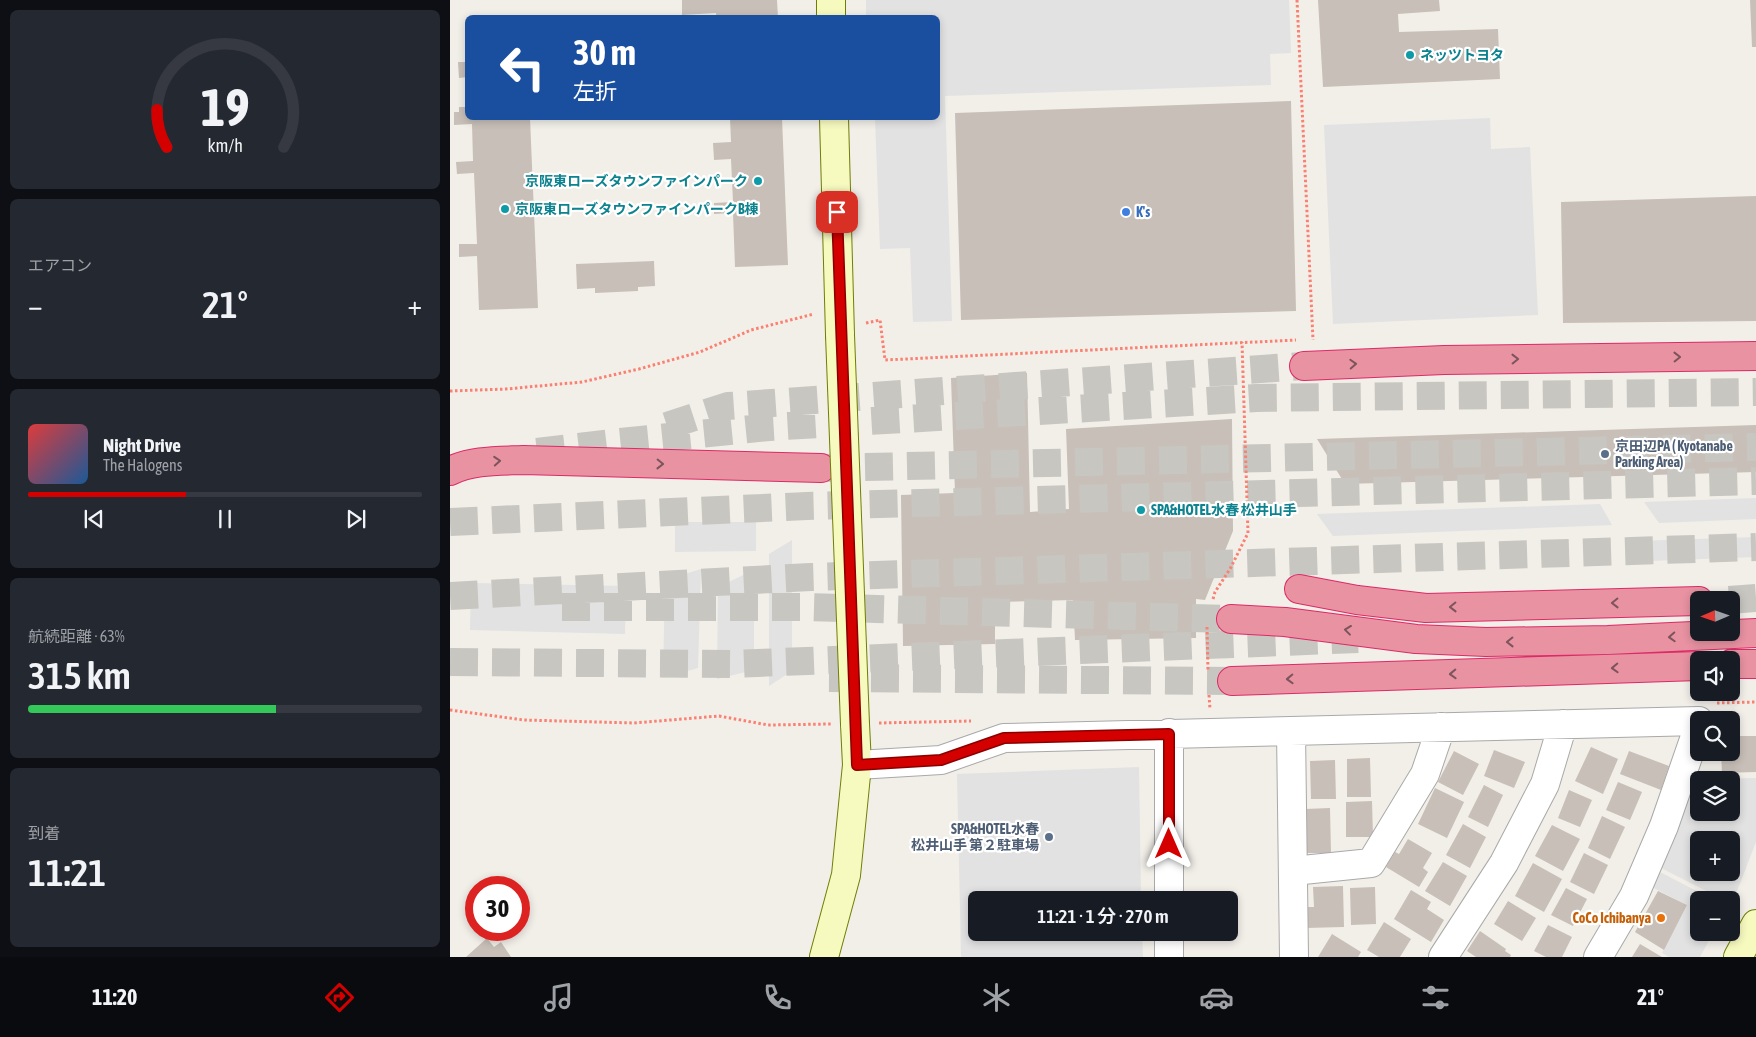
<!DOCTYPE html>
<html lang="ja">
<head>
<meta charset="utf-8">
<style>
	:root { --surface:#171b24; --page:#242831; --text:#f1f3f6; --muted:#9ea1a6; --line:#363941; --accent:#d40000 }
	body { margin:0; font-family:"Asap Condensed","Noto Sans JP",sans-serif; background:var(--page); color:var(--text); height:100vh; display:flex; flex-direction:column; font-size:19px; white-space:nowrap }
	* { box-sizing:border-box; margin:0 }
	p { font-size:16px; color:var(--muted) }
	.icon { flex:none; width:28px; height:28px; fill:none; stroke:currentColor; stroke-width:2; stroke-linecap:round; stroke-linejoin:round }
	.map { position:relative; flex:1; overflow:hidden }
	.sheet { display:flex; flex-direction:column; gap:10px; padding:10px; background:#0d0f14; width:450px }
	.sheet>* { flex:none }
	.top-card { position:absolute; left:15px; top:15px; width:475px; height:105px; border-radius:8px; box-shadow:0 2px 8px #0003; background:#1a4fa0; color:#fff; overflow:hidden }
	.needle { width:32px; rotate:268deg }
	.controls { position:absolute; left:1240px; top:591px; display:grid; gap:10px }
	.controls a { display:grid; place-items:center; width:50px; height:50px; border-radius:8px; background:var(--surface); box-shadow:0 2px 8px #0003; font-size:25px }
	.speed { position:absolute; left:15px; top:876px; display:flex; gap:10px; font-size:25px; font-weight:700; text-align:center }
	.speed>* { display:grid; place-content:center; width:65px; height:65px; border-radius:50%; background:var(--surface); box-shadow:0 2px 8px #0003; line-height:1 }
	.speed .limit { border:8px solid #d22; background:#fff; color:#111 }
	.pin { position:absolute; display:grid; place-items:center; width:42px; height:42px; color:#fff; margin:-21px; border-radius:10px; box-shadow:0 2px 8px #0006 }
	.me { position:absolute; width:55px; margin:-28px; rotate:0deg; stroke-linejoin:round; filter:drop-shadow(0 0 4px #0008) }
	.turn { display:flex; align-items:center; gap:18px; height:105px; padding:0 25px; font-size:22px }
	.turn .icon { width:65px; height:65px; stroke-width:2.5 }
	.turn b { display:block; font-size:35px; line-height:42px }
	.big { font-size:38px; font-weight:600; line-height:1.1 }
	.sheet .widget { flex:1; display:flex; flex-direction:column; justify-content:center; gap:8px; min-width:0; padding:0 18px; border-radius:8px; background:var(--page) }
	.sheet .dial { align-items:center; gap:0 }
	.dial svg { height:130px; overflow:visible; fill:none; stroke:var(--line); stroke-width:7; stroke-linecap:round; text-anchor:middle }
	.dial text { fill:var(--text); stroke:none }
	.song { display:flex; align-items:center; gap:15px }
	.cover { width:60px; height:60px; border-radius:8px; background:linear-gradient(135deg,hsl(0 70% 55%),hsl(210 70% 35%)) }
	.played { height:5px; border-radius:2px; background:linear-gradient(90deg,var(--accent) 40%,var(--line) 40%) }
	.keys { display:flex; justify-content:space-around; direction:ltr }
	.heat { display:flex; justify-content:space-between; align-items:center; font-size:28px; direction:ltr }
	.charge { height:8px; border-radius:4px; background:linear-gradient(90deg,#34c759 63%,var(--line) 0) }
	.trip { position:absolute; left:518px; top:891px; width:270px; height:50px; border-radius:8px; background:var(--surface); box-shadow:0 2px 8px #0003; font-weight:600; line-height:50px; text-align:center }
	.tab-bar { display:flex; height:80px; justify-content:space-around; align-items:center; background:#090b0e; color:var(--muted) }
	.tab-bar .icon { width:35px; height:35px }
	.tab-bar .current { color:var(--accent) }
	.tab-bar b { font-size:22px; color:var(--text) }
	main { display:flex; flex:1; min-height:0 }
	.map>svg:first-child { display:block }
	.parking { fill:#e2e2e2; fill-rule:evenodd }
	.building { fill:#c7bfb8 }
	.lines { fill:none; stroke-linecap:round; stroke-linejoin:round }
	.highway-tunnel { stroke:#c8c6c1; stroke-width:28; stroke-dasharray:28 14; stroke-linecap:butt }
	.street-casing { stroke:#a9a9a9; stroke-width:30 }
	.secondary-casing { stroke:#707d05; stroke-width:30 }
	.highway-casing { stroke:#dc2a67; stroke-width:30 }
	.path { stroke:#fa8072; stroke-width:3; stroke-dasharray:2.5 2.5; stroke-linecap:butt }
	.street { stroke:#fff; stroke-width:28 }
	.secondary { stroke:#f7fabf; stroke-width:28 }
	.highway { stroke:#e892a2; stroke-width:28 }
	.secondary-bridge-casing { stroke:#707d05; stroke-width:30; stroke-linecap:butt }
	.secondary-bridge { stroke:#f7fabf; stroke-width:28 }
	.oneway { stroke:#7b545c }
	.route-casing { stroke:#8a0000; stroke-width:12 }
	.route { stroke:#d40000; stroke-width:9 }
	.culture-dot { fill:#0f9aa8; stroke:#fff; stroke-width:2 }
	.shop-dot { fill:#3f7fe0; stroke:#fff; stroke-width:2 }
	.service-dot { fill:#5c6f8a; stroke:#fff; stroke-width:2 }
	.food-dot { fill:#e8710a; stroke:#fff; stroke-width:2 }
	.labels { text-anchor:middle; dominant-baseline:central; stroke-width:4.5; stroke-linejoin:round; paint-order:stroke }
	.culture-label { font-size:14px; font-weight:bold; fill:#0d838f; stroke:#fff; text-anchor:start }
	.shop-label { font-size:14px; font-weight:bold; fill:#366cbe; stroke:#fff; text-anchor:start }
	.service-label { font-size:14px; font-weight:bold; fill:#4e5e75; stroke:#fff; text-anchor:start }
	.food-label { font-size:14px; font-weight:bold; fill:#c56008; stroke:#fff; text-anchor:end }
</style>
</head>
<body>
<main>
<section class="sheet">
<div class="widget dial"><svg viewBox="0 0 100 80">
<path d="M14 69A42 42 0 1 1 86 69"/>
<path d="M14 69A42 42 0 0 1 8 46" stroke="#d40000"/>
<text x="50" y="56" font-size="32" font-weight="700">19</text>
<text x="50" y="72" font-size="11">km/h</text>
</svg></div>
<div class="widget"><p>エアコン</p>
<div class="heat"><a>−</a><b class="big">21°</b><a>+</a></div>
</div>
<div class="widget">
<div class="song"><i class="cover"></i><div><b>Night Drive</b><p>The Halogens</p></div></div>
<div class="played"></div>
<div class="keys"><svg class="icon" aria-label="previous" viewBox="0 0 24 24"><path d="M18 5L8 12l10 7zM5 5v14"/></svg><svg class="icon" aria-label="pause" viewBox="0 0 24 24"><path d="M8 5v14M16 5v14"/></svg><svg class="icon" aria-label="next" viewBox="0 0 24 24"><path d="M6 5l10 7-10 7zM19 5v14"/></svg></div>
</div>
<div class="widget"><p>航続距離 · 63%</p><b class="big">315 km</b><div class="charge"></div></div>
<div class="widget"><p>到着</p><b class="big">11:21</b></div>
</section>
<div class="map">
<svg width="1306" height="957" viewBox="0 0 1306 957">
	<rect width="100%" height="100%" fill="#f2efe9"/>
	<path class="parking" d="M416 0H839L841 53 820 54 821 85 495 96 502 321 463 322 460 248 430 249 425 118H488V18L416 17Z
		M1040 118 1041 149 1080 147 1088 315 883 324 874 125Z
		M1306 498V519L1209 523 1194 502Z
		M1150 504 1162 525 883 536 867 514Z
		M225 522H306V551L225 552Z
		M1306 537V557L1199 561 1186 541Z
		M342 540V671L319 686V554Z
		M251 569 248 668 213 678 215 580Z
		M304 570V670L267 679 268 587Z
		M21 583 176 586 175 634 20 630Z
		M689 767 691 900H526V932L692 933 693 957H511L507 774Z
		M1306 778V842L1282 904 1281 900H1274L1209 867 1244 779ZM1249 780H1281V812H1249ZM1249 840H1281V872H1249Z
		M1208 871 1264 900H1249V932L1263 933 1250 957H1219L1212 953 1237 905 1200 886Z"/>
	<path class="building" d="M232 0H327L328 18H266V13L232 15Z
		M868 0H989L990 11 948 14 949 32 1048 29 1050 79 873 87Z
		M1300 0H1306V47H1302Z
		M8 62H18V77L9 78Z
		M841 101 846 311 511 320 505 113Z
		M9 107H18V118H80L88 308 29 310 27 256 9 257V244H27L24 173 7 174 6 162 23 161 22 124 4 125V112H9Z
		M280 118H332L338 265 285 267 283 213 264 214V203L283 202 281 159 264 160 263 143 281 142Z
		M1306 196V321L1113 323 1111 202Z
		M204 261 205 286 188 287V291L145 293V288L127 289 126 264Z
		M577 373 580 512 619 509 616 429 782 419 783 531 755 600 746 599V638L625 640 623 600 545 602V644L453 646 451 495 505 493 501 378Z
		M1306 425V472L895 484 867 439Z
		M1281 736H1306V772L1272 773 1271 752H1281Z
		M1141 747 1168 759 1153 794 1125 781Z
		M1044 750 1075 762 1064 788 1034 776Z
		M1004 751 1029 764 1013 795 988 782Z
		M1179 751 1219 766 1211 790 1170 774Z
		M920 758 921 797H897V759Z
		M885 760 886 799H861L860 761Z
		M1168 782 1192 792 1180 820 1156 810Z
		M1034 785 1053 795 1038 827 1018 817Z
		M985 788 1014 802 997 838 968 824Z
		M1119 790 1142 800 1130 827 1108 818Z
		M922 801 923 837H896V802Z
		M880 808 881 853H856L855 809Z
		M1152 816 1175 827 1160 859 1138 848Z
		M1013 824 1036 837 1020 868 996 855Z
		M1102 825 1130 839 1113 871 1085 856Z
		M958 839 982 853 973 868 978 872 969 887 936 867 945 852 949 854Z
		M1134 853 1158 865 1144 894 1120 882Z
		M993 862 1017 876 1000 906 975 891Z
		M1083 863 1112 879 1094 912 1065 896Z
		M893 886 894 927 855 928V907H864L863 887Z
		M925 887 926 924 901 925 900 888Z
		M1116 888 1137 899 1123 926 1101 915Z
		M961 890 981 902 977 909 994 920 981 942 944 919Z
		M1208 891 1237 905 1214 950 1185 932Z
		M1058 901 1086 918 1072 941 1044 924Z
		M934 922 961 939 950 957H929L917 950Z
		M1098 925 1122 937 1112 957H1096L1084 951Z
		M1030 931 1056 949 1055 951 1061 955 1060 957H1026L1017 951Z
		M882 934 911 952 908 957H868Z
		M37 938 44 947 51 942 61 957H16Z
		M1190 944 1212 957H1182Z"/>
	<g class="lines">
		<path class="highway-tunnel" d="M217 426 278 406 854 366
			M87 452 170 442 319 427 806 398 1306 392
			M373 468 1306 447
			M0 522 357 506 1306 481
			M0 596 361 577 1306 547
			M1279 600 1306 598
			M112 607H359L781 619
			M0 662 281 664 908 639
			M379 678 782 681"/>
		<defs>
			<path id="street" d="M841 731 844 957
				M407 765 491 760 554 738 1249 721
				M843 871 921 863 975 774 991 727
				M719 900V733
				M719 957V932
				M993 957 1054 863 1095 784 1113 724
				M1148 957 1184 896 1214 826 1249 725"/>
			<path id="secondary" d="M381 0V18
				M384 118 390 335
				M374 957 396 875 407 765 405 724
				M1288 957 1306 924"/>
			<path id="highway" d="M854 366 994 360 1306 356
				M0 471C22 460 48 461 73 460L371 468
				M849 589 907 600 976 608 1249 601
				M781 619 835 622 966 639 1036 642 1158 640 1306 633
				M1281 664H1306
				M782 681 1249 666"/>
		</defs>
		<use href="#street" class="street-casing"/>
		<use href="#secondary" class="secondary-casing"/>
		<use href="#highway" class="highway-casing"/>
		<path class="path" d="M847 0 863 340
			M416 323 430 320 435 360 846 340
			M0 391 56 389 132 382 189 369 250 352 301 330 364 314
			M763 599 765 592 780 569 798 533 792 342
			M757 627 758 671
			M759 695 760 709
			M1267 703 1306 702
			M0 710 74 720 184 723 269 716 318 725 381 724
			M429 723 521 721"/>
		<use href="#street" class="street"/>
		<use href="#secondary" class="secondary"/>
		<use href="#highway" class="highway"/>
		<defs>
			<path id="secondary-bridge" d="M390 335 405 724"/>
		</defs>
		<use href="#secondary-bridge" class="secondary-bridge-casing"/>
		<use href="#secondary-bridge" class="secondary-bridge"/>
	</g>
	<defs><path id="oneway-chevron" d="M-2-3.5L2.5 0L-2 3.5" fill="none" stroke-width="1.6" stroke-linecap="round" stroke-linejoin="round" transform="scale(1.25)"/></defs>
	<g class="oneway">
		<use href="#oneway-chevron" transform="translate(1227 357) rotate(-1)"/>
		<use href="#oneway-chevron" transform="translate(1065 359) rotate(-1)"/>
		<use href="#oneway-chevron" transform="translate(903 364) rotate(-3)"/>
		<use href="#oneway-chevron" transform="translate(47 461) rotate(-4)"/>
		<use href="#oneway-chevron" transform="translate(210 464) rotate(1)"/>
		<use href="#oneway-chevron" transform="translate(1165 603) rotate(179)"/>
		<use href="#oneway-chevron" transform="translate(1003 607) rotate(179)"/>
		<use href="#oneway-chevron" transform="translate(898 630) rotate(-173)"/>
		<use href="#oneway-chevron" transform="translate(1222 637) rotate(177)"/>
		<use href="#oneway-chevron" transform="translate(1060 642) rotate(179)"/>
		<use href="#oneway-chevron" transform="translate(1165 668) rotate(178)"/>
		<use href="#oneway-chevron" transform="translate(1003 674) rotate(178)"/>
		<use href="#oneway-chevron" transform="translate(840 679) rotate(178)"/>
	</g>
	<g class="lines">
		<defs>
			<path id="route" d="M387 212 407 765 491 760 554 738 719 734V844"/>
		</defs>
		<use href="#route" class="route-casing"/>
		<use href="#route" class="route"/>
	</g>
	<g class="culture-dot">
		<circle cx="960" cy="55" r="5"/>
		<circle cx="308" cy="181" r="5"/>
		<circle cx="55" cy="209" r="5"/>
		<circle cx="691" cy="510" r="5"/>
	</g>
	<circle class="shop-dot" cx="676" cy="212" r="5"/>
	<g class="service-dot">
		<circle cx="1155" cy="454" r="5"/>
		<circle cx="599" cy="837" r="5"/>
	</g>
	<circle class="food-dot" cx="1211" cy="918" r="5"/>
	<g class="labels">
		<g class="culture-label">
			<text x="970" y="55">ネッツトヨタ</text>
			<text x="298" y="181" text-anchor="end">京阪東ローズタウンファインパーク</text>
			<text x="65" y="209">京阪東ローズタウンファインパークB棟</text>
			<text x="701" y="510">SPA&amp;HOTEL水春 松井山手</text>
		</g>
		<g class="shop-label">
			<text x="686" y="212">K's</text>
		</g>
		<g class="service-label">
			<text x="1165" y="446">京田辺PA ( Kyotanabe<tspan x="1165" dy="16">Parking Area)</tspan></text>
			<text x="589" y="829" text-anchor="end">SPA&amp;HOTEL水春<tspan x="589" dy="16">松井山手 第２駐車場</tspan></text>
		</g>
		<g class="food-label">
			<text x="1201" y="918">CoCo Ichibanya</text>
		</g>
	</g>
</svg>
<div class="controls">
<a><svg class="needle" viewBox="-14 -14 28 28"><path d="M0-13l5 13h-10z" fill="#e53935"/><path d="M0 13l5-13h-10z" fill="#9ea1a6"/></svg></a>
<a><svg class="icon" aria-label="sound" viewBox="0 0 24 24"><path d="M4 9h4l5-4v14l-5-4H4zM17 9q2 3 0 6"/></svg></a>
<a><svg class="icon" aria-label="search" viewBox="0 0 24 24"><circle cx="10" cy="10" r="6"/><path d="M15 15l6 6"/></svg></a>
<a><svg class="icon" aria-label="layers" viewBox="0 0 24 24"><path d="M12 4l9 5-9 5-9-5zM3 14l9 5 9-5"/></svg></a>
<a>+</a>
<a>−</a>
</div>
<div class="speed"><div class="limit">30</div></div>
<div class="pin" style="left:387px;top:212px;background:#d93025"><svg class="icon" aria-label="arrive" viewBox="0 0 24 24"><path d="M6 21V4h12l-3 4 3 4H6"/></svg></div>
<svg class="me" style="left:719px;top:844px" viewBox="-20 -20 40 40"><path d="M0-17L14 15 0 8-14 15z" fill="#d40000" stroke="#fff" stroke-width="4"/></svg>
<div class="trip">11:21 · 1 分 · 270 m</div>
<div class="top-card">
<div class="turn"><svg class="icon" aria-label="left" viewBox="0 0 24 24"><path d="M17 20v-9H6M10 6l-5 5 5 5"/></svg><div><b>30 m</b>左折</div></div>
</div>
</div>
</main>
<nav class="tab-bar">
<b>11:20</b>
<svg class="icon current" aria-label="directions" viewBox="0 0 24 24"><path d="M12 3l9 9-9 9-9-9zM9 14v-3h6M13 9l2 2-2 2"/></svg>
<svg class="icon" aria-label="music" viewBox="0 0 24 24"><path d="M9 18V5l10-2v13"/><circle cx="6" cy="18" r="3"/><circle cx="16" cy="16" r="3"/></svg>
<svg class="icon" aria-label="phone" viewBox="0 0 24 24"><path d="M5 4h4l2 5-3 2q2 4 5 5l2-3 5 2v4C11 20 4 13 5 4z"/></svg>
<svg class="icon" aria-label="climate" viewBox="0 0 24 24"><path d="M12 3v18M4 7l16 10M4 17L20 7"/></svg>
<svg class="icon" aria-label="car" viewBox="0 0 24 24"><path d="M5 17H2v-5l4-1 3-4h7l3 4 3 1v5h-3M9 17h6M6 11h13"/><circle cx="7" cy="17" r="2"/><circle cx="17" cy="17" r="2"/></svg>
<svg class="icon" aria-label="filters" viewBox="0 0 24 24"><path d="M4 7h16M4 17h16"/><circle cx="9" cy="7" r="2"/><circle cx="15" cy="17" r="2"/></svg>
<b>21°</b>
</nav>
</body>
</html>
